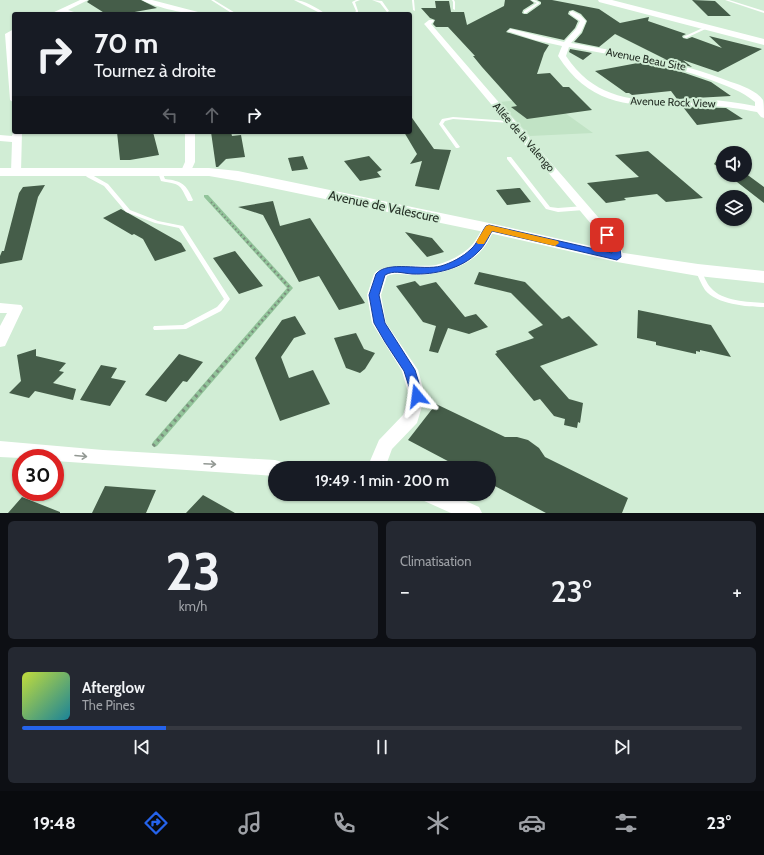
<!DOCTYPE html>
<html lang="fr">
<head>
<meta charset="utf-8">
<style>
	:root { --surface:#171b24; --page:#242831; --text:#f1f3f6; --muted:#9ea1a6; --line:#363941; --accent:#2563eb }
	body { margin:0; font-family:Cabin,sans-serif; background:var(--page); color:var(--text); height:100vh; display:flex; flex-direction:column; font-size:15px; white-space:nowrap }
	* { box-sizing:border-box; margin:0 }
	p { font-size:13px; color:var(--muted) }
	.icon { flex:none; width:22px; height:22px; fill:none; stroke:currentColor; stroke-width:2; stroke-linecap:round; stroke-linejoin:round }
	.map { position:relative; height:513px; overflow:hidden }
	.panel { display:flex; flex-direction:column; gap:8px; padding:8px; background:#0d0f14; flex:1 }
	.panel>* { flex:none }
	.top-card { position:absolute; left:12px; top:12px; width:400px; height:122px; border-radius:4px; box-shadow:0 1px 3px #0004; background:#171b24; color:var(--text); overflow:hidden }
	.controls { position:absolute; left:716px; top:146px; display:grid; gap:8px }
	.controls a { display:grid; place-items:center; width:36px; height:36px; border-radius:50%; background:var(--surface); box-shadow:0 1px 3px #0004; font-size:20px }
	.speed { position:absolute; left:12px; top:449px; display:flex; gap:8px; font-size:20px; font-weight:700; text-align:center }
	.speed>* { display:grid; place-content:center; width:52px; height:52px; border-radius:50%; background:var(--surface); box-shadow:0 1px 3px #0004; line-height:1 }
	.speed .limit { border:6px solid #d22; background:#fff; color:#111 }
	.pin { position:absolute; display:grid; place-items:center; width:34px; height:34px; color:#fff; margin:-17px; border-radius:8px; box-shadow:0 2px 6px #0006 }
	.me { position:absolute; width:44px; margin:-22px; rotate:344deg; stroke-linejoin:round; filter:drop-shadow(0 0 3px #0008) }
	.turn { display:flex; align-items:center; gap:14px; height:84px; padding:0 16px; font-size:18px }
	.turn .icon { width:52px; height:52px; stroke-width:2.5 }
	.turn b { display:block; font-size:28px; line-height:34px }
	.lanes { display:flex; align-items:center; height:38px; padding:0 16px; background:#0003; justify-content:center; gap:20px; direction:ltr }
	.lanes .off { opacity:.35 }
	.big { font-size:30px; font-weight:600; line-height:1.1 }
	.panel .card { flex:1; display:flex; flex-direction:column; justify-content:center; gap:6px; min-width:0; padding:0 14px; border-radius:6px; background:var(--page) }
	.panel .dial { align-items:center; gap:0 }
	.dial b { font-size:52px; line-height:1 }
	.song { display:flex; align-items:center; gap:12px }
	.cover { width:48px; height:48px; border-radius:6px; background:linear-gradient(135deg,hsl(70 70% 55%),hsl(190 70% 35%)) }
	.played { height:4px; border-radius:2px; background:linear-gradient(90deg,var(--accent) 20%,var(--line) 20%) }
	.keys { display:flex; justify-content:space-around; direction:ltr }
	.heat { display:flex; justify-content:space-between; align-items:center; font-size:22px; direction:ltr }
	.panel .tiles { flex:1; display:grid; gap:8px; grid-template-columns:1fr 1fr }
	.card:last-child { grid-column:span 2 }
	.trip { position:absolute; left:268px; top:461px; width:228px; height:40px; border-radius:20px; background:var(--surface); box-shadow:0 1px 3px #0004; font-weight:600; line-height:40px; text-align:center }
	.dock { display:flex; height:64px; justify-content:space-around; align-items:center; background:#090b0e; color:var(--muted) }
	.dock .icon { width:28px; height:28px }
	.dock .on { color:var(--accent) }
	.dock b { font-size:18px; color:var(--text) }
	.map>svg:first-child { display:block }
	.built { fill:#c1e3c5 }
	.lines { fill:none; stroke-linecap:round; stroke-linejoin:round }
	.stream { fill:#92c49a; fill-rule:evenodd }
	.building { fill:#455d49 }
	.path-far2 { stroke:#7b8e7d; stroke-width:2; stroke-dasharray:1.5 2.5; stroke-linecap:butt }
	.path-far1 { stroke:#7b8e7d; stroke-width:2.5; stroke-dasharray:2 3; stroke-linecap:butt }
	.path { stroke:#7b8e7d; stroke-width:3.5; stroke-dasharray:2.5 4; stroke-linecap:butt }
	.lane { fill:#fff; fill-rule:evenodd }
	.street { fill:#fff; fill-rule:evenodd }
	.secondary { fill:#fff; fill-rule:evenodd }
	.oneway { stroke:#929893 }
	.route { fill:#2563eb; stroke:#184099 }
	.slow { fill:#f59e0b }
	.labels { text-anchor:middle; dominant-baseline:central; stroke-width:4; stroke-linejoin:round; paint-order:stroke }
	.far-street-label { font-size:11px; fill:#263127; stroke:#d1edd5 }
	.street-label { font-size:13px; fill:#263127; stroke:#d1edd5 }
</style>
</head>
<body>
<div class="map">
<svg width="764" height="513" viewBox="0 0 764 513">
	<rect width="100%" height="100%" fill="#d1edd5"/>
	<path class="built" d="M544 98 593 133 530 136 499 102Z"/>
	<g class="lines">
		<path class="stream" d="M204 195H208L293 288 157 446 155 447 153 446 152 444 153 442 287 288 204 197Z"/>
	</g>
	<path class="building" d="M89 0H141L157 8 129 13 106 14 87 2Z
		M505 0H530L534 3 523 10 522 13 524 14H527L541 4V2L537 0H552L599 9 620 23 649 17 648 21 686 34 682 36 683 38 687 39 692 37 722 48 709 36 762 49 718 72 683 60 692 67 662 59H665L615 34 599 47 574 42 582 33 587 21 581 14 573 10 569 11 568 14 578 21 575 28 564 40 510 28 506 32 549 45 544 53 537 74 550 73 563 87H569L592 110 527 119 511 107 517 106 482 67 473 56H475L448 27H436L433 24 435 20 430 18 421 8H436L435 1H449L451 12H464L467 25 504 6Z
		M692 0 715 1 731 16H708Z
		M570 49 587 52 592 53 583 60 569 52Z
		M643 62 676 70 711 82 731 96 677 99 671 91 632 95 629 93H626L595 71Z
		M683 107 726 108 743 119 697 125Z
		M410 115 434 149 451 150 439 190 415 186 422 161 410 164 417 154 404 132H410Z
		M117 132H153L159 155 130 160H120Z
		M211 132H231L232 136 241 135 245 157 226 159 218 167H216Z
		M648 151 703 198 666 202 657 194 624 198 626 200 606 203 587 183 639 177 615 155Z
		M721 154 723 156V171L714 164Z
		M303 156 308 169 292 171 288 158Z
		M369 156 382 170 377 172 381 177 360 181 344 161Z
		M745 173 764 187V203L728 175H745Z
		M45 185 38 197 22 260 0 264V256L2 251H4L19 193 23 187Z
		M518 188H520L531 202 507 205 496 190Z
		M273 201 280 226 310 218 365 303 339 310 319 276 299 282 263 215 238 207Z
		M121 209 181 243 186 251 155 261 143 239 134 234 132 235 103 218Z
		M405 232 432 238 444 252 427 257Z
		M235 251 263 286 239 294 213 258Z
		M479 272 525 282 562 319 569 316 598 345 540 366 569 399 583 403 580 423 578 422 577 428 564 425 565 419 554 416 540 399 534 401 495 354 497 353 496 351 534 338 528 332 543 325 511 293 474 284Z
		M415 281 420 286 436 282 465 317 476 314 488 327 469 334 448 328 438 353 429 351 436 326 423 322 396 286Z
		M638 310 711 325 731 357 700 350V352L696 351V354L656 345V342L637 338Z
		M295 316 306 334 294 338 281 357 289 378 313 370 330 404 280 421 255 358 282 320Z
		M356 333 364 349 375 353 365 369 360 373 346 368 334 338Z
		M36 349V356L66 363 59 371 64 372 53 383 76 389 73 400 35 391 29 398 9 393 21 381 17 355Z
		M179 354 203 362 187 382 183 381 166 402 145 395Z
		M101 365 117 368 111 378 126 381 110 406 80 400Z
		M436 404 505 437H517L528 440 539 448 545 457 628 498 622 513H546L489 483V468H461L408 440Z
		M105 486 156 490 146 513H92Z
		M203 495 235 513H186Z
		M22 497 60 512V513H8Z"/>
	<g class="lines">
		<path class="path-far2" d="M211 202 242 236"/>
		<path class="path-far1" d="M229 359 290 288 241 235"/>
		<path class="path" d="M153 446 229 358"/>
		<path class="lane" d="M211 0H214L237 14H233Z
			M294 0C304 0 317 8 326 14H322Z
			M356 0H360L355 2 358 11V14H354L356 11 352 2Z
			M372 0 382 1 389 11 387 12 380 3Z
			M412 0H414L415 11 413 10Z
			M452 0H454L455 2V10L453 9V2Z
			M531 0H534L540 3 526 13H524V11L537 3Z
			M725 0H729L764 11V13Z
			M707 26 710 27 686 38 683 37Z
			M453 117 510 121 512 122 510 123 453 119 445 121 443 124 460 147 458 148H456L439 124 442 119Z
			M507 157H511L550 207 558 208 584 206 587 208 584 210 558 212 546 209 507 159Z
			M157 169H161L165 179C182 181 186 184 193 200L192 201H188C179 183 181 185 161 181L157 170Z
			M89 170H91L93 171 92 175 108 184 130 210 158 221 183 226 230 299 221 311 186 329 156 330H154L153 328 154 326H156L183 325 217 307 224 299 179 228 155 223 126 212 104 186 87 177 86 176Z
			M698 268 700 269C704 275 706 283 711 288 722 301 748 302 764 303V307C747 307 716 304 705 290 701 284 698 276 695 270Z"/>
		<path class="street" d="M80 0H88L68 10 80 14 63 12 58 14H50Z
			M142 0H152L198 12C192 17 149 5 142 0Z
			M572 11 580 15 586 21 581 32 571 43C626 53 679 61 731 82 741 85 757 91 763 100 764 104 764 113 764 118L761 117 757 112C741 109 725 106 708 106 648 104 596 116 558 56L562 46 535 40 507 31 511 29 564 42 576 29 580 21 570 14V12ZM569 47C617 56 665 63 711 80 727 86 742 91 755 102V106C739 103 723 100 707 100 652 100 601 109 566 56Z
			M429 20H433L434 21 431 24 611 232 621 248 624 257 622 260H612L609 248 602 237 425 25 424 24Z
			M14 29 13 35 14 103 10 100 5 34Z
			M14 130V132H22L21 172 16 175 11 172 12 142 0 141V135L12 136Z
			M185 132H195V162L190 173 186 174 181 171 185 162Z
			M489 224 493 225 495 228C491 236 487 245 480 252 464 269 437 275 414 275 405 275 396 272 387 276L381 295 386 323 418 370 425 396 417 423 392 449 385 468H367L379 440 403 415 409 396 402 371 372 323 367 295 374 274C383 261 420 268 436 265 448 262 460 256 469 248 476 242 479 233 485 225Z
			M0 303 21 305 23 308 5 346 0 347V326L7 313H0Z
			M0 441 103 450 275 460 282 462 284 468H275V476L55 461V458H21L0 457Z
			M419 494H450L479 507 482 513H451L422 500Z"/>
		<path class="secondary" d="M598 0H612L764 39V45L599 2Z
			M0 168H209L238 171 489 223 617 252 698 264 764 271V283L698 276 617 262 489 233 238 181 209 176H0Z"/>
	</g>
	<defs><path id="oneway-shaft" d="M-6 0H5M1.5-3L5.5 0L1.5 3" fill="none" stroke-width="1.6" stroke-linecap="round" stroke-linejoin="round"/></defs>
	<g class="oneway">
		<use href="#oneway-shaft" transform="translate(81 456) rotate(5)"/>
		<use href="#oneway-shaft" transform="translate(210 464) rotate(3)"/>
	</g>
	<path class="route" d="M489 225 612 253 611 248 603 235 607 232 610 233 620 248 621 257 617 260 492 231C488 238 484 247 478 252 462 269 434 275 412 274 401 273 394 270 385 275L379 295 385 323 415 370 423 396 421 399 417 400 413 399 404 371 385 342 374 323 369 295 376 274C387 260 423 271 441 266 451 263 463 257 471 249 477 244 481 233 486 226Z"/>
	<path class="slow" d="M489 225 558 241 559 243 555 246 492 231 484 244H478L476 242 486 226Z"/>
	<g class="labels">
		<g class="far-street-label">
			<text transform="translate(646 59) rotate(11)">Avenue Beau Site</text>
			<text transform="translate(673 102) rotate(2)">Avenue Rock View</text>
			<text transform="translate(524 137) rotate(49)">Allée de la Valengo</text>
		</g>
		<g class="street-label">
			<text transform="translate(384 206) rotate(12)">Avenue de Valescure</text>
		</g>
	</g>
</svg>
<div class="controls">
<a><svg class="icon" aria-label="sound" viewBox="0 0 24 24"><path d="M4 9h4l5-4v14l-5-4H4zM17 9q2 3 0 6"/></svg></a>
<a><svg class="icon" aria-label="layers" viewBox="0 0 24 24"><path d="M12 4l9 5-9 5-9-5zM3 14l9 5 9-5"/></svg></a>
</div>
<div class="speed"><div class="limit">30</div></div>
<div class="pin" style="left:607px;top:235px;background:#d93025"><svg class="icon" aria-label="arrive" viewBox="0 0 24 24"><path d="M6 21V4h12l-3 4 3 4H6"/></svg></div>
<svg class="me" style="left:417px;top:396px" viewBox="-20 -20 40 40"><path d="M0-17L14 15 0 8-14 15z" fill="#2563eb" stroke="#fff" stroke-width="4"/></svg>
<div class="trip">19:49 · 1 min · 200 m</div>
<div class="top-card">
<div class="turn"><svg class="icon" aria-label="right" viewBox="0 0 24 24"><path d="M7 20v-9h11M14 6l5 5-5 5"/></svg><div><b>70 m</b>Tournez à droite</div></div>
<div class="lanes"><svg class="icon off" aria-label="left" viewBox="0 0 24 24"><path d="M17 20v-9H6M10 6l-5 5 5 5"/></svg><svg class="icon off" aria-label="ahead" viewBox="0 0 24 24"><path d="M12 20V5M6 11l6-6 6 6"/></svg><svg class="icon" aria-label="right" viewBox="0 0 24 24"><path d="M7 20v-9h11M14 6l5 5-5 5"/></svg></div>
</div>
</div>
<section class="panel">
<div class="tiles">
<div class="card dial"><b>23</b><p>km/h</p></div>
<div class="card"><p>Climatisation</p>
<div class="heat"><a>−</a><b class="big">23°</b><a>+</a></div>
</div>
<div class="card">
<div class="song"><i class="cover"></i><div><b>Afterglow</b><p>The Pines</p></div></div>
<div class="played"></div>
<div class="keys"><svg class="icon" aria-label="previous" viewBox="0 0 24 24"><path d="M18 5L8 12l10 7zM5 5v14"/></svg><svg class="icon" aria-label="pause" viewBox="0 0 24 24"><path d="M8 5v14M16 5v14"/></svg><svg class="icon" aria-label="next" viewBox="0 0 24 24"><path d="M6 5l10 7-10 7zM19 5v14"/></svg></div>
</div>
</div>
</section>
<nav class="dock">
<b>19:48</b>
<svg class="icon on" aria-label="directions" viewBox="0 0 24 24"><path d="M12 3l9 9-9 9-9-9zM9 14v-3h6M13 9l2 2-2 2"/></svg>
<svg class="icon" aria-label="music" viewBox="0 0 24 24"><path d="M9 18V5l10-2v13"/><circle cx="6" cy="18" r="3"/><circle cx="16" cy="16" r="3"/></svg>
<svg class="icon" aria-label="phone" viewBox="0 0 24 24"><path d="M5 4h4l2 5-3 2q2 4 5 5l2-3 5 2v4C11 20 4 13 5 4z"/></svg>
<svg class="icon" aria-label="climate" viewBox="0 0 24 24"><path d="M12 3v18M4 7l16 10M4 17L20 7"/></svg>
<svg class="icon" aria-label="car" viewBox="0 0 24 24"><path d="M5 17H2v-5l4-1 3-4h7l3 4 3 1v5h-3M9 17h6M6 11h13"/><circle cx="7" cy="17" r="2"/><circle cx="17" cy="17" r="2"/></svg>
<svg class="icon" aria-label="filters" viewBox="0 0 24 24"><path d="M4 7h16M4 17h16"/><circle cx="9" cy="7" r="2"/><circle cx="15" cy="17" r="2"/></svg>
<b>23°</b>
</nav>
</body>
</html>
